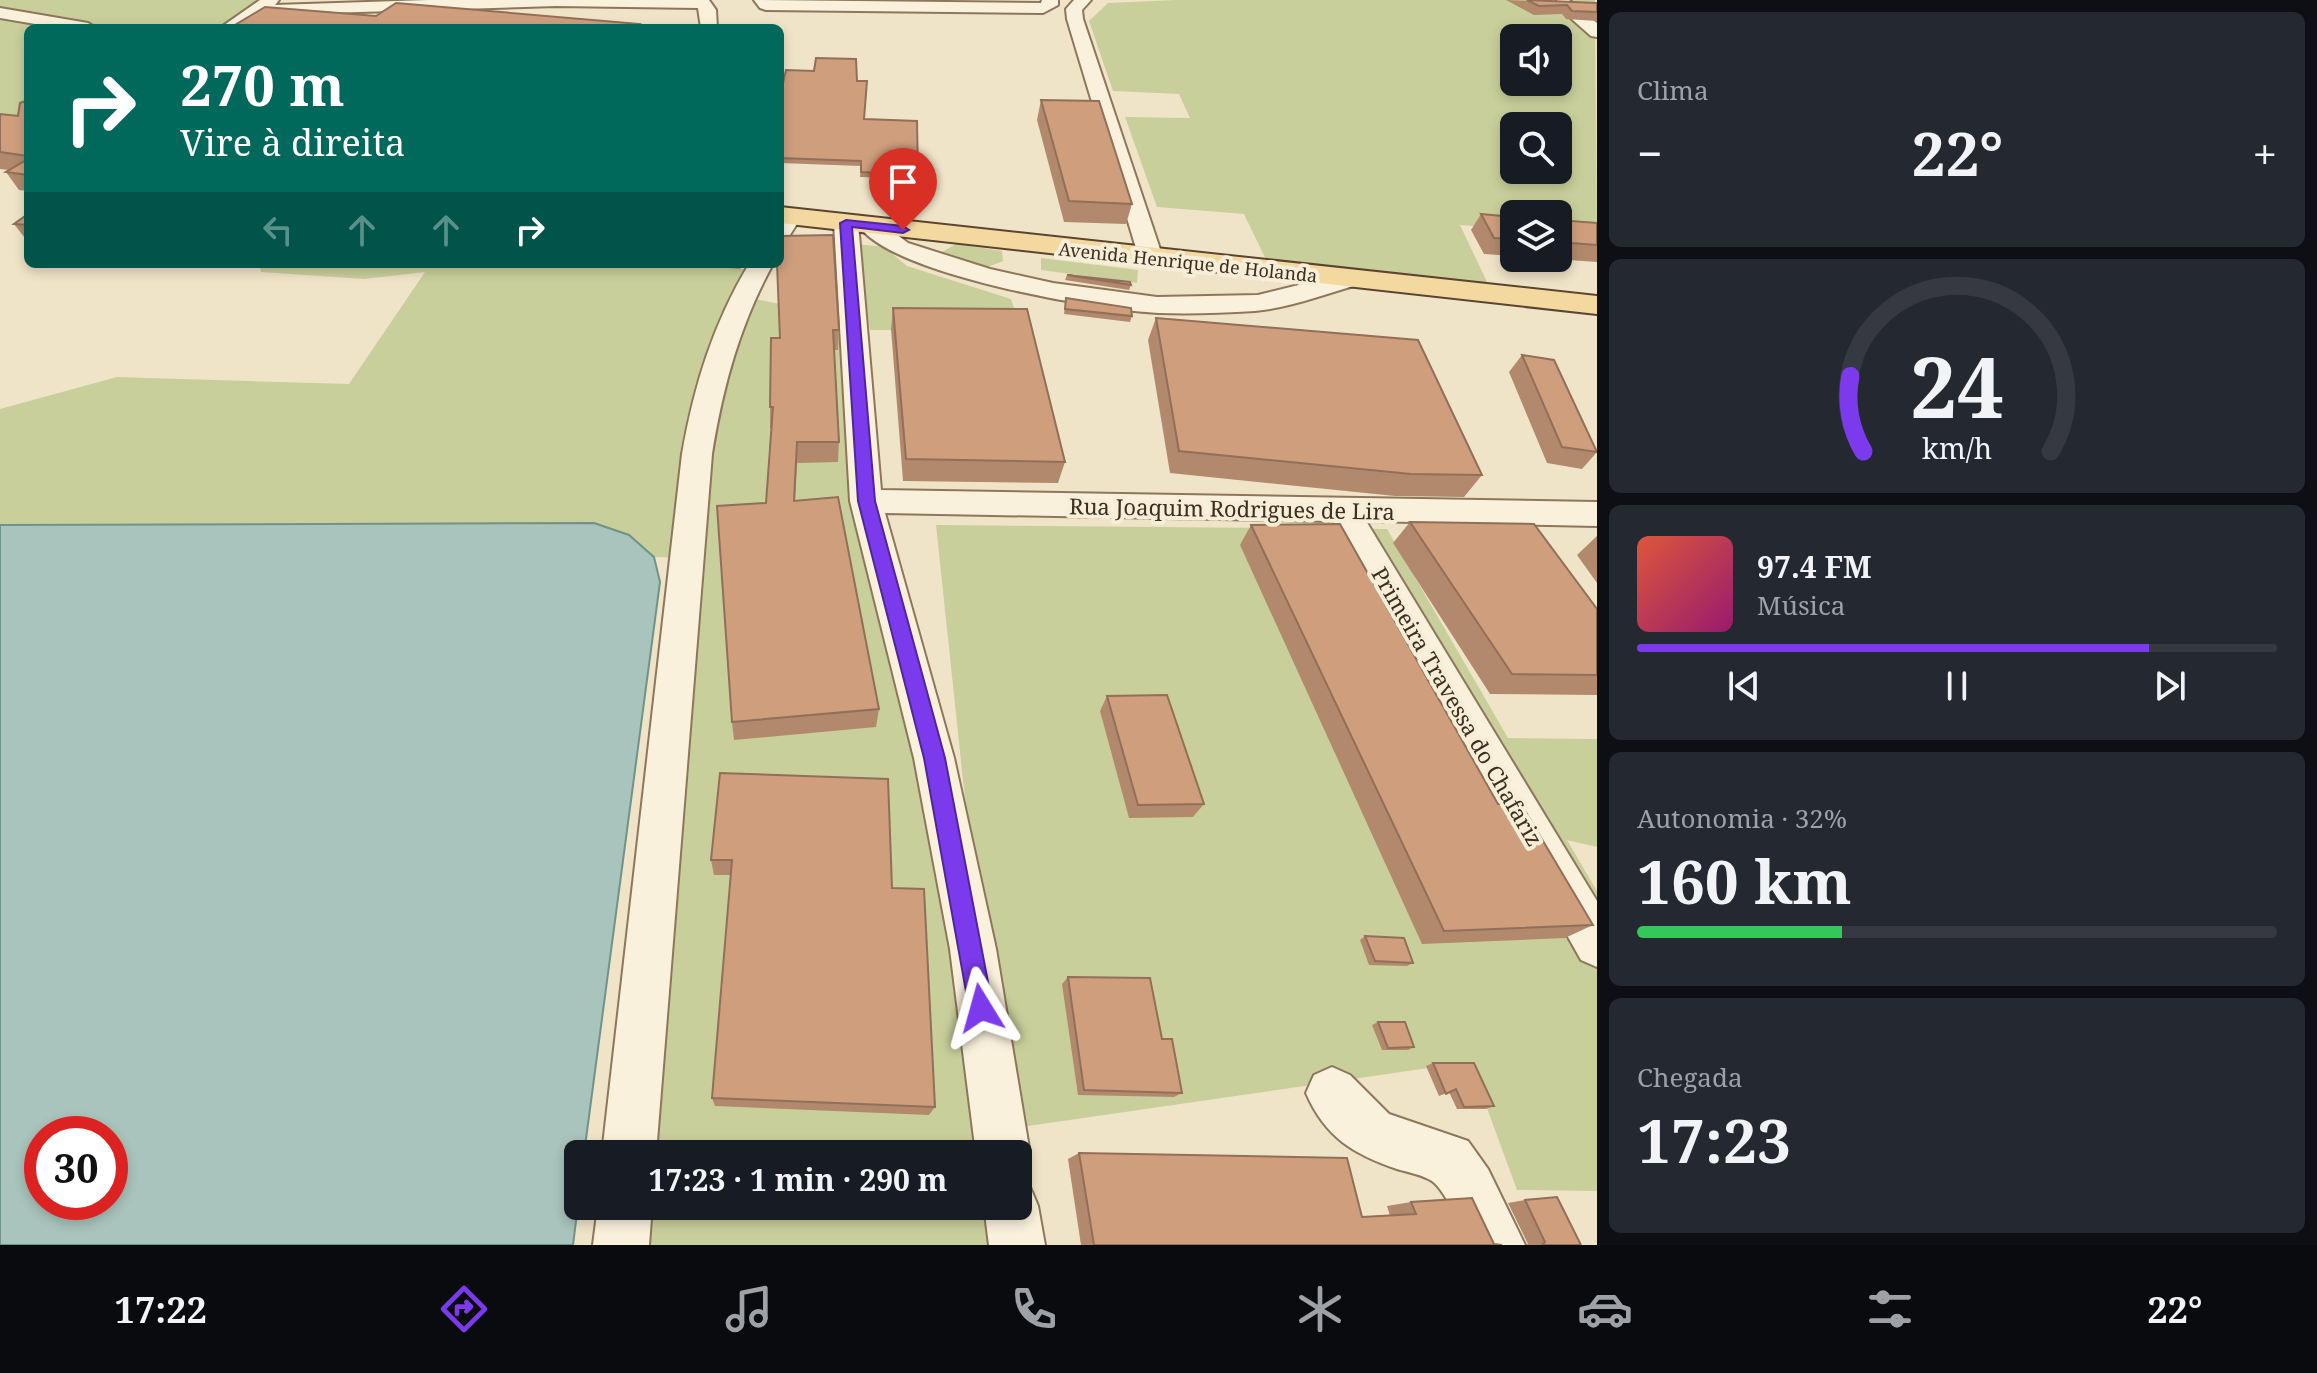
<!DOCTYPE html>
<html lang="pt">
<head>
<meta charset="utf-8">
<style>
	:root { --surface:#171b24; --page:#242831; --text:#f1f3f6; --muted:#9ea1a6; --line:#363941; --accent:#7c3aed }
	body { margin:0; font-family:"Noto Serif",serif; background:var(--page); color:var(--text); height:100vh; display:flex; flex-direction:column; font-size:30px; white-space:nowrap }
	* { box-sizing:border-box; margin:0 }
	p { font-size:26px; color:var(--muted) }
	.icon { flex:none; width:44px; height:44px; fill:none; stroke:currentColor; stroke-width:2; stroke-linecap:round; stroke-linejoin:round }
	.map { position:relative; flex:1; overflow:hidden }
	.drawer { display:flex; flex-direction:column; gap:12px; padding:12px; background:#0d0f14; width:720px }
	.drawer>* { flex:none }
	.top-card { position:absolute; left:24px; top:24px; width:760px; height:244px; border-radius:12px; box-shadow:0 4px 12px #0003; background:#00695c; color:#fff; overflow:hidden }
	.tools { position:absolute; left:1500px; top:24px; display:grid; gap:16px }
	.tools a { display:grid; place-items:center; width:72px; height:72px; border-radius:12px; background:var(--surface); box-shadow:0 4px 12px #0003; font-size:40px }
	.speed { position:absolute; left:24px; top:1116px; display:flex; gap:16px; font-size:40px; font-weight:700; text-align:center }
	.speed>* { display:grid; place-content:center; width:104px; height:104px; border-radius:50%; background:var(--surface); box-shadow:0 4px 12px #0003; line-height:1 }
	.speed .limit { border:12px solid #d22; background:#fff; color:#111 }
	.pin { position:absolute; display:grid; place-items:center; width:68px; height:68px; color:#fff; margin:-82px -34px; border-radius:50% 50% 50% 0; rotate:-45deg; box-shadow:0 0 8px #0007 }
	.pin .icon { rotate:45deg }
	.me { position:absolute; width:88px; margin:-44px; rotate:352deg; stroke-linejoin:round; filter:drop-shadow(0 0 6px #0008) }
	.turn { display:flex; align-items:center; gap:28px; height:168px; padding:0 24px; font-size:36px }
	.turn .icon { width:104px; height:104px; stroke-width:2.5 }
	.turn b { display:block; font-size:56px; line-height:68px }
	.lanes { display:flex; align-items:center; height:76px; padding:0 24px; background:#0003; justify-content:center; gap:40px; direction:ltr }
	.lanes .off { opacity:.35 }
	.big { font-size:60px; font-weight:700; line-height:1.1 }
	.drawer .widget { flex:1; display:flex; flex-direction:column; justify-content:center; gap:12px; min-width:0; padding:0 28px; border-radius:12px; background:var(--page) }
	.drawer .dial { align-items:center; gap:0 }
	.dial svg { height:208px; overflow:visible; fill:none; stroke:var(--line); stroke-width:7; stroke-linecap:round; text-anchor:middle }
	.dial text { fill:var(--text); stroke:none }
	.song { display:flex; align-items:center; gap:24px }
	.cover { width:96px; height:96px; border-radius:12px; background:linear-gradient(135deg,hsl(10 70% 55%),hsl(320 70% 35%)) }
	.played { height:8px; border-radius:4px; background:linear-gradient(90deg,var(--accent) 80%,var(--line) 80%) }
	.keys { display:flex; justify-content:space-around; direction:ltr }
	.heat { display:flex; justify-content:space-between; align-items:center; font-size:44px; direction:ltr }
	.charge { height:12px; border-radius:6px; background:linear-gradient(90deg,#34c759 32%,var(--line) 0) }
	.trip { position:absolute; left:564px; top:1140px; width:468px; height:80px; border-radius:12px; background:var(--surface); box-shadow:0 4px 12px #0003; font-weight:700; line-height:80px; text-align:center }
	.tab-bar { display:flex; height:128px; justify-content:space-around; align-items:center; background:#090b0e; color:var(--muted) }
	.tab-bar .icon { width:56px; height:56px }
	.tab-bar .selected { color:var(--accent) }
	.tab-bar b { font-size:36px; color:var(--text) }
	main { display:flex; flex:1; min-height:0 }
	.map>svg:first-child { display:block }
	.green { fill:#c9cf9b; fill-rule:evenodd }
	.water { fill:#a9c4bc; stroke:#6f938a; stroke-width:2; fill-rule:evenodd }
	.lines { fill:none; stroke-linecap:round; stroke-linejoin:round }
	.minor-casing { stroke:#8d765c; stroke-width:4 }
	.major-casing { stroke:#5b4430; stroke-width:4 }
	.minor { fill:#faf1dc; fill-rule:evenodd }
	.major { fill:#f3d9a0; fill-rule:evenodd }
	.wall { fill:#b2896c }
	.building { fill:#cf9f7d; stroke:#916f58; stroke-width:2 }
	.route { fill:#7c3aed; stroke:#51269a; stroke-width:2 }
	.labels { text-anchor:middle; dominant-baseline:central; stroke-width:8; stroke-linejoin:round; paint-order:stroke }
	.far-street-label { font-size:18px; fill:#3d2e20; stroke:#f7eed8 }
	.street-label { font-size:22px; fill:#3d2e20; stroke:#f7eed8 }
</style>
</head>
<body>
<main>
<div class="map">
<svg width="1597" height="1245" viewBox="0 0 1597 1245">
	<rect width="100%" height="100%" fill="#f0e4c8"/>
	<path class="green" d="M0 0H274L230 28H28V118L0 120Z
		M1175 0H1595L1597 236 1558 233V214H1514V229L1460 225 1489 286 1269 266 1244 214 1157 207 1125 117 1190 118 1179 94 1113 91 1089 21 1108 3ZM1514 38H1558V82H1514ZM1514 126H1558V170H1514Z
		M858 244 884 247 907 266 1011 299 1022 331 870 330Z
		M956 244 1002 251 1003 261 985 268 942 252Z
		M1041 258 1138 270 1137 283 1041 270Z
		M259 264H707L757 271 744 297 834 314 875 534 1000 1154H637L686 558 654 557 629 535 594 523 0 525V409L117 377 349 384 425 272 364 279 261 272Z
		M936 525 1387 529 1508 738 1597 739V847L1567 840 1597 891V1191L1517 1190 1470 1062 1000 1130Z
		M632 1206H1007L1012 1245H629Z"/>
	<path class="water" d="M594 523 629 535 654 557 660 582 584 1154H578V1205L573 1245H0V525ZM42 1134H110V1202H42Z"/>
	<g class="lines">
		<defs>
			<path id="minor" d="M260 0H279L275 5 428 0H709L716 10 717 28H701L698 8 556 6 259 15 239 28H220Z
				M754 0 1041 3 1042 0H1058V5L1043 13 766 10 760 8Z
				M1074 0H1091L1082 10 1083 19 1163 258 1160 263H1142L1139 258 1067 19 1066 9Z
				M1557 0H1569L1597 23V37L1591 36 1557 6Z
				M0 8 88 23 96 28H59L0 18Z
				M791 209 799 211 802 216 788 238 780 240V215Z
				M846 216 854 218 858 223 881 490 1597 502V526L1366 521 1597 901V967L1581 960 1333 521 885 513 954 758 996 949 1030 1154 1022 1173 1018 1174V1154H976L950 949 914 758 850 501 834 223 838 218Z
				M871 219 879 221 908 243 990 269 1053 283 1157 297 1258 295 1352 272 1361 274 1364 279 1361 284C1327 293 1290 308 1255 311 1223 313 1189 314 1158 313 1097 310 893 275 859 226L863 221Z
				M749 264H773C740 324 723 386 712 454L656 1154H602L682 454C694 386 713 324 749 264Z
				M1332 1067 1350 1075 1389 1114 1468 1141 1488 1169 1525 1245H1468C1460 1228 1447 1192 1432 1181 1423 1175 1407 1172 1397 1169 1353 1154 1325 1137 1306 1093L1314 1075Z
				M1018 1182 1030 1187 1038 1206 1045 1245H989L984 1206H1018Z
				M598 1206H652L649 1245H593Z"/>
			<path id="major" d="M780 207 1597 296V314L780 223Z"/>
		</defs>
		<use href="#minor" class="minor-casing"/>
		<use href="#major" class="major-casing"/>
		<use href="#minor" class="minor"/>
		<use href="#major" class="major"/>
	</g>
	<path class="wall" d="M1506 0 1597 3V21L1566 19 1562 14 1534 15Z
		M857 81 864 119 918 174V179L860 177 861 166 780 163V96Z
		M28 100V191L19 190 6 172 9 170 0 169V114L18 116Z
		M1041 100 1132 204 1126 224 1064 222 1037 120Z
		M28 214V242L14 224Z
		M1481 214 1514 217V256L1484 254 1471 230Z
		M1558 220 1597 223V262L1540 258H1558Z
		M697 264H742L740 269 698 265Z
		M777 264 839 330 838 350H834L839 442 838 462 797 463 795 501 879 709 876 727 734 740 732 722 766 503 772 428H770V407L780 338Z
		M1067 275 1131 285 1129 290 1065 280Z
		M1066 298 1132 316 1130 322 1064 314Z
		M893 308 1065 462 1058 483 903 481 891 329Z
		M1156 318 1482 475 1464 497 1395 496 1170 473 1148 340Z
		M1522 355 1597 452 1582 469 1547 463 1509 372Z
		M1410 522 1597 609V695L1490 694 1393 543Z
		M1251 525 1498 804 1593 925 1565 938 1422 944 1240 545Z
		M1597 536V583L1577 555Z
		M1107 696 1204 804 1193 817 1129 818 1100 711Z
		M720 773 892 888 935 1107 929 1115 715 1106 712 1098 731 875H714L711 860Z
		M1365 936 1413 963 1407 966 1369 965 1360 940Z
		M1068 977 1162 1039 1182 1093 1174 1097 1078 1095 1062 984Z
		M1378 1022 1414 1047 1408 1050H1382L1372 1025Z
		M1433 1063 1494 1106 1486 1109H1457L1449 1092 1439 1096 1426 1066Z
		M1079 1153 1362 1217 1390 1216 1387 1206 1411 1202 1494 1244 1502 1245H1081L1068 1159Z
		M1525 1200 1581 1245H1526L1528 1244 1508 1203Z"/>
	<path class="building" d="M1527 0 1597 3V12L1572 11 1567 5 1539 6Z
		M396 3 640 24 637 28H230L265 7 376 16Z
		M816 58 856 59 857 81H867L864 119 917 121 918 174 861 172V161L780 158V96L786 70 814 71Z
		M28 100V156L0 152V114L18 116 20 103Z
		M1041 100 1099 101 1132 204 1069 201Z
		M28 159V175L6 172Z
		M28 214V225L14 224Z
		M1481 214 1514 217V239L1494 238Z
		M1558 220 1597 223V245L1558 242Z
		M833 235 839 330H833L839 442H797L794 501 838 497 879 709 732 722 717 506 766 503 773 407H770L771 338H780L777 264H780V236Z
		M1067 275 1130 282 1131 285Z
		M1066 298 1131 308 1132 316 1065 309Z
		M893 308 1027 309 1065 462 906 459Z
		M1156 318 1418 340 1482 475 1411 474 1179 451Z
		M1522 355 1554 360 1597 452 1562 447Z
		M1410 522 1534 524 1597 609V675L1512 674Z
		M1340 524 1498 804H1521L1593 925 1444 931 1251 525Z
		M1167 695 1204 804 1138 805 1107 696Z
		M720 773 888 779 892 888 924 889 935 1107 712 1098 732 860H711Z
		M1365 936 1404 938 1413 963 1375 961Z
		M1068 977 1150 978 1162 1039H1172L1182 1093 1084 1090Z
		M1378 1022H1405L1414 1047 1388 1048Z
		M1433 1063H1474L1494 1106 1464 1107 1456 1089 1446 1094Z
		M1079 1153 1347 1158 1362 1217 1416 1214 1411 1202 1472 1198 1494 1244 1502 1245H1094Z
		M1557 1197 1581 1245H1542L1545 1242 1525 1200Z"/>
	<path class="route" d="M846 220 903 226 909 230 903 233 852 227 875 501 945 758 993 1008 990 1017 981 1021 973 1017 969 1008 924 758 858 501 840 223Z"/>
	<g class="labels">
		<g class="far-street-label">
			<text transform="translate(1188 262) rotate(6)">Avenida Henrique de Holanda</text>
		</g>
		<g class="street-label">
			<text transform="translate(1232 508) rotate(1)">Rua Joaquim Rodrigues de Lira</text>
			<text transform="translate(1458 706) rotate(60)">Primeira Travessa do Chafariz</text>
		</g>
	</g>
</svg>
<div class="tools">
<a><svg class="icon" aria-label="sound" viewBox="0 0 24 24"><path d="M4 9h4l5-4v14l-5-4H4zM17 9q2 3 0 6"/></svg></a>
<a><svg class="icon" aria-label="search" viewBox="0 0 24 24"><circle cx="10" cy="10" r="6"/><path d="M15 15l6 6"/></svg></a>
<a><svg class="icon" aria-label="layers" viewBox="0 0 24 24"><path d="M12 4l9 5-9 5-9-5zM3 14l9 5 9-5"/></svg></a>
</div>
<div class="speed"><div class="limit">30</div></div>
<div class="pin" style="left:903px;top:230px;background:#d93025"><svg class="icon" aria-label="arrive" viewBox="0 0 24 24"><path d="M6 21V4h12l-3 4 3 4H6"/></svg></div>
<svg class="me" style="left:981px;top:1008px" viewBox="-20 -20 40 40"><path d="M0-17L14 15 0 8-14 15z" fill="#7c3aed" stroke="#fff" stroke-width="4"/></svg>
<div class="trip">17:23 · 1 min · 290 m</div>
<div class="top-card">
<div class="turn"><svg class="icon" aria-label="right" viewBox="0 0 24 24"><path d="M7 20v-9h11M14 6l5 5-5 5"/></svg><div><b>270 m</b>Vire à direita</div></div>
<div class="lanes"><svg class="icon off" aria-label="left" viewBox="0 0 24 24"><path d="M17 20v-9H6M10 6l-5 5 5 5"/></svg><svg class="icon off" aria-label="ahead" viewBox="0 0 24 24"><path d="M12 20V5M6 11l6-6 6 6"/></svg><svg class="icon off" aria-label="ahead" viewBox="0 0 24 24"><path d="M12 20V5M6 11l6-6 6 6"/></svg><svg class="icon" aria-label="right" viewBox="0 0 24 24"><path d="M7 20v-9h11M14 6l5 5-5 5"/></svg></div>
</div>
</div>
<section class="drawer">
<div class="widget"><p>Clima</p>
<div class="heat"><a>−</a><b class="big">22°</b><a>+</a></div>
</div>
<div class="widget dial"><svg viewBox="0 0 100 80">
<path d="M14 69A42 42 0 1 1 86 69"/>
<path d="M14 69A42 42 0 0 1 9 40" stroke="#7c3aed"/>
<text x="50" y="56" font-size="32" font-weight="700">24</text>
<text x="50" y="72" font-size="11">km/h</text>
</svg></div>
<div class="widget">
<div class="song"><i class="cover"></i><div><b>97.4 FM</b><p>Música</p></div></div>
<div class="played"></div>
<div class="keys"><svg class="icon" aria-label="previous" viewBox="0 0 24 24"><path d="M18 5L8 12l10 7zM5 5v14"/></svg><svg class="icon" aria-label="pause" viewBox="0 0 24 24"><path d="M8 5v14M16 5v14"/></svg><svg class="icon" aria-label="next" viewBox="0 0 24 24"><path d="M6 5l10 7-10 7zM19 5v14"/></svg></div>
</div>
<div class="widget"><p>Autonomia · 32%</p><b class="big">160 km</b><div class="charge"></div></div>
<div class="widget"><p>Chegada</p><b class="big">17:23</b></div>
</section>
</main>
<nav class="tab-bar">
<b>17:22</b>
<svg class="icon selected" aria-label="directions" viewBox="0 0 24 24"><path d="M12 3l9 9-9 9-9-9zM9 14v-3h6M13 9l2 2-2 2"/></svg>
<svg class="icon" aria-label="music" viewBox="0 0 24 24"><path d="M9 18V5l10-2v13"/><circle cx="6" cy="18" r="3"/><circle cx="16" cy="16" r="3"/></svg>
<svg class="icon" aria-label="phone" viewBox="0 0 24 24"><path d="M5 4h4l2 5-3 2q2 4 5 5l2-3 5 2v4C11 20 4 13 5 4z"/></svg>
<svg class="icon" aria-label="climate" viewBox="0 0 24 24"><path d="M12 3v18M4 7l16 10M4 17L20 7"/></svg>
<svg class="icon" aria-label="car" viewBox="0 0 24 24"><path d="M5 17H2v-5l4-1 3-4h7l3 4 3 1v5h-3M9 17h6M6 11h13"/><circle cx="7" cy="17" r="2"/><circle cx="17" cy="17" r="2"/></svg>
<svg class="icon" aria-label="filters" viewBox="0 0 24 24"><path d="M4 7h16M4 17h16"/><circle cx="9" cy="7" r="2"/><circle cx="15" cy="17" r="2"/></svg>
<b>22°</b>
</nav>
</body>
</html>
